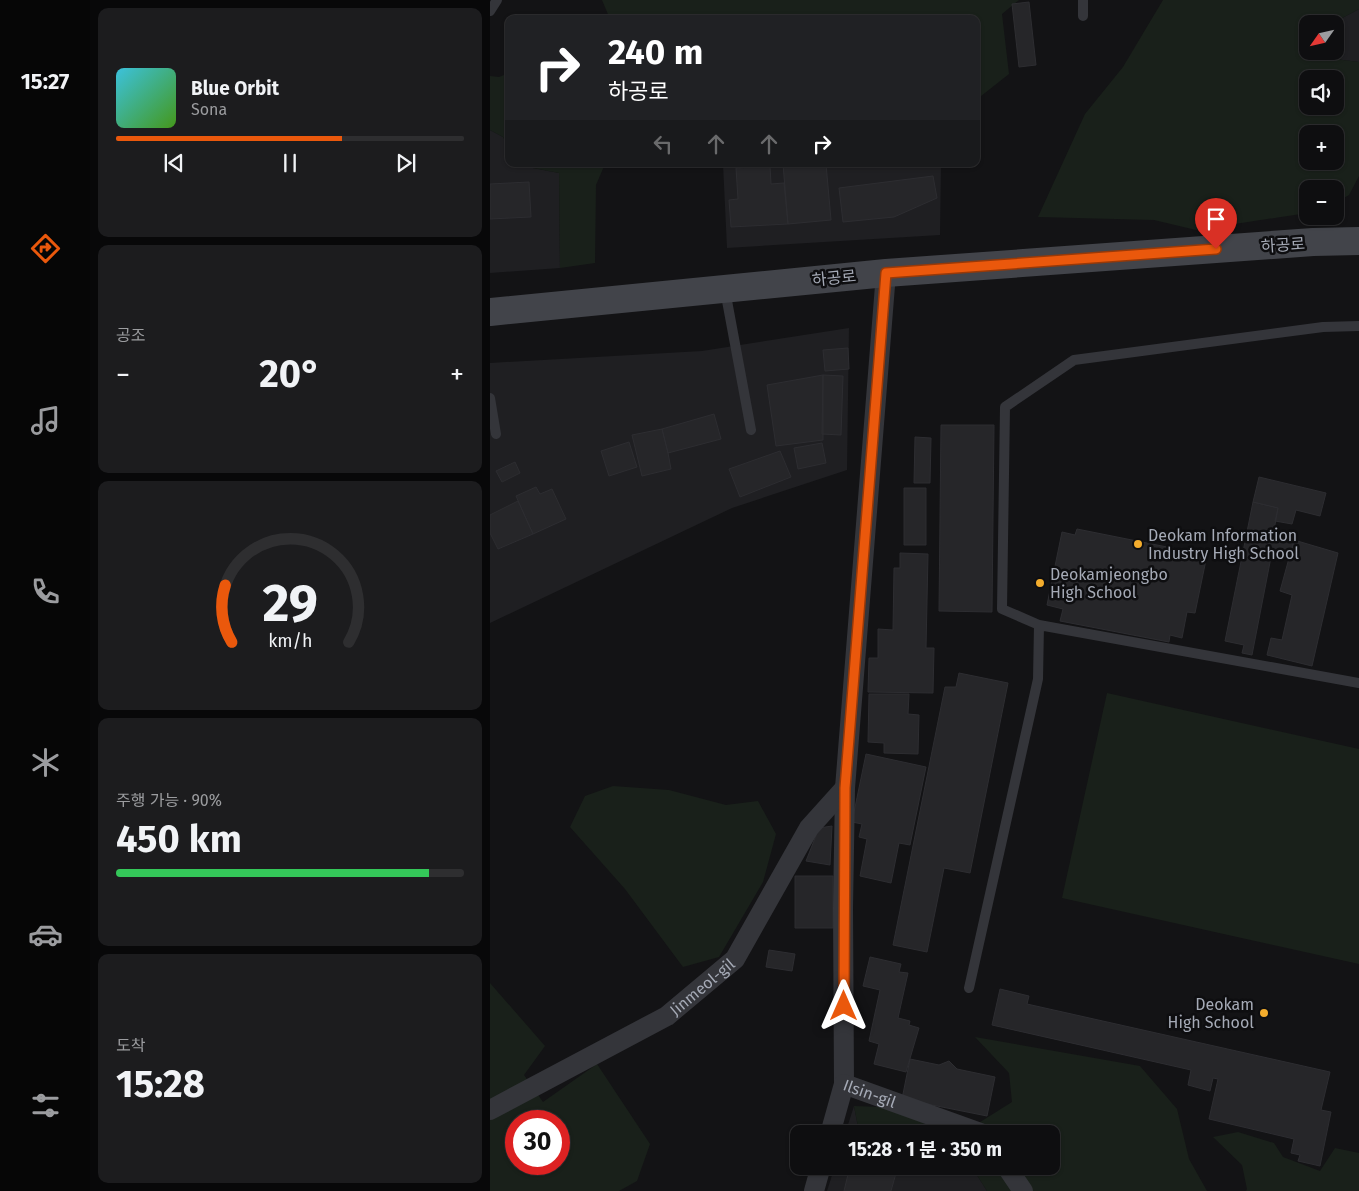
<!DOCTYPE html>
<html lang="ko">
<head>
<meta charset="utf-8">
<style>
	:root { --surface:#0e0e10; --page:#1c1c1e; --text:#f1f3f6; --muted:#9b9c9f; --line:#2e2e30; --accent:#ea580c }
	body { margin:0; font-family:"Fira Sans","Noto Sans KR",sans-serif; background:var(--page); color:var(--text); height:100vh; display:flex; flex-direction:column; font-size:19px; white-space:nowrap }
	* { box-sizing:border-box; margin:0 }
	p { font-size:16px; color:var(--muted) }
	.icon { flex:none; width:28px; height:28px; fill:none; stroke:currentColor; stroke-width:2; stroke-linecap:round; stroke-linejoin:round }
	.map { position:relative; flex:1; overflow:hidden }
	.details { display:flex; flex-direction:column; gap:8px; padding:8px; background:#080809; width:400px }
	.details>* { flex:none }
	.guide { position:absolute; left:15px; top:15px; width:475px; height:152px; border-radius:10px; box-shadow:0 1px 4px #0004,0 0 0 1px var(--line); background:#202124; color:#fff; overflow:hidden }
	.needle { width:32px; rotate:236deg }
	.controls { position:absolute; left:809px; top:15px; display:grid; gap:10px }
	.controls a { display:grid; place-items:center; width:45px; height:45px; border-radius:10px; background:var(--surface); box-shadow:0 1px 4px #0004,0 0 0 1px var(--line); font-size:25px }
	.speed { position:absolute; left:15px; top:1110px; display:flex; gap:10px; font-size:25px; font-weight:700; text-align:center }
	.speed>* { display:grid; place-content:center; width:65px; height:65px; border-radius:50%; background:var(--surface); box-shadow:0 1px 4px #0004,0 0 0 1px var(--line); line-height:1 }
	.speed .limit { border:8px solid #d22; background:#fff; color:#111 }
	.pin { position:absolute; display:grid; place-items:center; width:42px; height:42px; color:#fff; margin:-51px -21px; border-radius:50% 50% 50% 0; rotate:-45deg; box-shadow:0 0 5px #0007 }
	.pin .icon { rotate:45deg }
	.me { position:absolute; width:55px; margin:-28px; rotate:0deg; stroke-linejoin:round; filter:drop-shadow(0 0 4px #0008) }
	.turn { display:flex; align-items:center; gap:18px; height:105px; padding:0 20px; font-size:22px }
	.turn .icon { width:65px; height:65px; stroke-width:2.5 }
	.turn b { display:block; font-size:35px; line-height:42px }
	.lanes { display:flex; align-items:center; height:48px; padding:0 20px; background:#0003; justify-content:center; gap:25px; direction:ltr }
	.lanes .off { opacity:.35 }
	.big { font-size:38px; font-weight:700; line-height:1.1 }
	.details .tile { flex:1; display:flex; flex-direction:column; justify-content:center; gap:8px; min-width:0; padding:0 18px; border-radius:10px; background:var(--page) }
	.details .dial { align-items:center; gap:0 }
	.dial svg { height:130px; overflow:visible; fill:none; stroke:var(--line); stroke-width:7; stroke-linecap:round; text-anchor:middle }
	.dial text { fill:var(--text); stroke:none }
	.song { display:flex; align-items:center; gap:15px }
	.cover { width:60px; height:60px; border-radius:8px; background:linear-gradient(135deg,hsl(190 70% 55%),hsl(100 70% 35%)) }
	.played { height:5px; border-radius:2px; background:linear-gradient(90deg,var(--accent) 65%,var(--line) 65%) }
	.keys { display:flex; justify-content:space-around; direction:ltr }
	.heat { display:flex; justify-content:space-between; align-items:center; font-size:28px; direction:ltr }
	.charge { height:8px; border-radius:4px; background:linear-gradient(90deg,#34c759 90%,var(--line) 0) }
	.trip { position:absolute; left:300px; top:1125px; width:270px; height:50px; border-radius:10px; background:var(--surface); box-shadow:0 1px 4px #0004,0 0 0 1px var(--line); font-weight:700; line-height:50px; text-align:center }
	main { display:flex; flex:1; min-height:0 }
	.dock { display:flex; flex-direction:column; width:90px; justify-content:space-around; align-items:center; background:#060606; color:var(--muted) }
	.dock .icon { width:35px; height:35px }
	.dock .on { color:var(--accent) }
	.dock b { font-size:22px; color:var(--text) }
	.map>svg:first-child { display:block }
	.built { fill:#1f1f22 }
	.green { fill:#19201a; fill-rule:evenodd }
	.building { fill:#262629; stroke:#2d2d31 }
	.lines { fill:none; stroke-linecap:round; stroke-linejoin:round }
	.service { stroke:#34353a; stroke-width:10 }
	.minor { stroke:#34353a; stroke-width:20 }
	.secondary { stroke:#42444a; stroke-width:28 }
	.route-casing { stroke:#983908; stroke-width:12 }
	.route { stroke:#ea580c; stroke-width:9 }
	.poi-dot { fill:#f4ad2d; stroke:#0e0e10; stroke-width:2 }
	.labels { text-anchor:middle; dominant-baseline:central; stroke-width:5; stroke-linejoin:round; paint-order:stroke }
	.street-label { font-size:16px; fill:#a5aab6; stroke:#0e0e10 }
	.poi-label { font-size:16px; fill:#a5aab6; stroke:#0e0e10; text-anchor:start }
</style>
</head>
<body>
<main>
<nav class="dock">
<b>15:27</b>
<svg class="icon on" aria-label="directions" viewBox="0 0 24 24"><path d="M12 3l9 9-9 9-9-9zM9 14v-3h6M13 9l2 2-2 2"/></svg>
<svg class="icon" aria-label="music" viewBox="0 0 24 24"><path d="M9 18V5l10-2v13"/><circle cx="6" cy="18" r="3"/><circle cx="16" cy="16" r="3"/></svg>
<svg class="icon" aria-label="phone" viewBox="0 0 24 24"><path d="M5 4h4l2 5-3 2q2 4 5 5l2-3 5 2v4C11 20 4 13 5 4z"/></svg>
<svg class="icon" aria-label="climate" viewBox="0 0 24 24"><path d="M12 3v18M4 7l16 10M4 17L20 7"/></svg>
<svg class="icon" aria-label="car" viewBox="0 0 24 24"><path d="M5 17H2v-5l4-1 3-4h7l3 4 3 1v5h-3M9 17h6M6 11h13"/><circle cx="7" cy="17" r="2"/><circle cx="17" cy="17" r="2"/></svg>
<svg class="icon" aria-label="filters" viewBox="0 0 24 24"><path d="M4 7h16M4 17h16"/><circle cx="9" cy="7" r="2"/><circle cx="15" cy="17" r="2"/></svg>
</nav>
<section class="details">
<div class="tile">
<div class="song"><i class="cover"></i><div><b>Blue Orbit</b><p>Sona</p></div></div>
<div class="played"></div>
<div class="keys"><svg class="icon" aria-label="previous" viewBox="0 0 24 24"><path d="M18 5L8 12l10 7zM5 5v14"/></svg><svg class="icon" aria-label="pause" viewBox="0 0 24 24"><path d="M8 5v14M16 5v14"/></svg><svg class="icon" aria-label="next" viewBox="0 0 24 24"><path d="M6 5l10 7-10 7zM19 5v14"/></svg></div>
</div>
<div class="tile"><p>공조</p>
<div class="heat"><a>−</a><b class="big">20°</b><a>+</a></div>
</div>
<div class="tile dial"><svg viewBox="0 0 100 80">
<path d="M14 69A42 42 0 1 1 86 69"/>
<path d="M14 69A42 42 0 0 1 10 34" stroke="#ea580c"/>
<text x="50" y="56" font-size="32" font-weight="700">29</text>
<text x="50" y="72" font-size="11">km/h</text>
</svg></div>
<div class="tile"><p>주행 가능 · 90%</p><b class="big">450 km</b><div class="charge"></div></div>
<div class="tile"><p>도착</p><b class="big">15:28</b></div>
</section>
<div class="map">
<svg width="869" height="1191" viewBox="0 0 869 1191">
	<rect width="100%" height="100%" fill="#131315"/>
	<path class="built" d="M869 9V62L845 59 837 51H845V24H841Z
		M0 130 13 137 19 148V164H27L28 165 69 173 70 268 0 273Z
		M233 164H451L450 235 237 248Z
		M359 328 357 470 242 508 0 623V363L212 351Z
		M364 1106 369 1132 373 1134H355Z
		M345 1166H461L485 1172 497 1191H337Z"/>
	<path class="green" d="M112 0H529L512 14 519 74 486 100V19H120Z
		M673 0H869V9L841 24H818V51H837L845 59 869 62V176L859 195 845 203V189H818L817 213 706 230 664 220 548 217 595 114 633 67ZM818 79H845V106H818ZM818 134H845V161H818Z
		M19 73V148L13 137 0 130V76L9 77Z
		M27 164H115L106 185 105 263 70 268 69 173 28 165Z
		M617 693 869 749V964L572 898Z
		M123 786 179 790 236 805 268 801 286 834 273 882 229 957 193 967 135 889 80 827 95 796Z
		M0 983 55 1046 34 1075 53 1102 107 1064 160 1144 147 1181 129 1191H0ZM26 1121H69V1164H26Z
		M485 1037 650 1066 687 1109 699 1159 717 1191H497L485 1172 461 1166H561V1134H471L522 1102 519 1073Z
		M364 1106 391 1107 464 1134H373L369 1132Z
		M748 1132 784 1143 793 1157 830 1171 845 1148 869 1153V1191H756L757 1189 752 1165 723 1137Z"/>
	<path class="building" d="M539 2 546 65 529 67 522 4Z
		M293 164H336L341 220 298 224Z
		M280 166 281 184 294 183 298 224 241 227 239 200 248 199 246 168Z
		M443 176 447 198 404 217 353 222 349 188Z
		M39 182 41 217 0 219V184Z
		M358 348 359 369 335 371 333 350Z
		M333 375V440L286 446 277 385Z
		M333 375 353 376 351 435 332 434Z
		M224 414 231 439 178 453 172 429Z
		M451 425H504L502 612 449 611Z
		M172 429 178 453 181 469 152 476 142 435Z
		M425 437 441 438 440 483H424Z
		M139 442 147 467 119 476 111 451Z
		M332 443 336 463 308 469 304 448Z
		M290 451 301 477 250 497 239 469Z
		M25 462 30 473 12 482 6 471Z
		M769 477 836 493 830 516 806 510 802 524 785 521 788 508 763 502Z
		M46 487 50 494 62 489 76 519 43 534 26 496Z
		M414 488H436V545H414Z
		M28 501 43 534 8 549 0 533V515Z
		M763 502 788 508 783 536 804 540 801 556 782 552 762 655 752 653 754 645 735 641Z
		M587 529 717 555 705 613 697 612 692 638 680 635 679 642 570 621 573 609 557 605 572 532 585 535Z
		M804 540 848 553 822 666 777 655 781 638 792 640 802 595 790 591Z
		M410 553 438 554 436 648H444L443 693 378 692 379 658H388V629L403 630 404 568H410Z
		M469 673 518 683 480 873 454 868 437 952 403 945 455 687H466Z
		M379 694H419L418 714 429 715 428 754 394 753V743L378 742Z
		M376 754 436 767 420 845 409 843 401 883 370 876 377 839 369 837 372 824 362 822Z
		M342 826 340 865 316 861 329 828Z
		M305 876H343V928H305Z
		M279 950 305 954 302 971 276 967Z
		M380 957 411 964 409 972 418 973 408 1018 420 1021 419 1025 429 1028 416 1072 384 1064 389 1044 379 1041 390 990 373 986Z
		M510 989 539 996 537 1004 840 1072 831 1110 841 1112 830 1166 808 1161 810 1155 801 1153 804 1139 719 1119 728 1079 723 1078 720 1091 698 1085 701 1070 502 1025Z
		M420 1059 449 1065 459 1061 467 1069 505 1077 497 1116 412 1099Z
		M360 1166H408L401 1191H354Z"/>
	<g class="lines">
		<path class="service" d="M0 11 7 0
			M593 16V0
			M235 290 261 430
			M0 398 6 434
			M549 625 869 683
			M479 988 548 679 549 625 512 609 515 407 584 360 833 327 869 326"/>
		<g class="minor">
			<path id="s1" d="M396 273 355 788 353 908 354 1084 493 1134"/>
			<path id="s2" d="M0 1110 177 1016 245 959 319 828 355 788"/>
			<path d="M340 1134 354 1084"/>
			<path d="M516 1166 533 1191"/>
			<path d="M324 1191 331 1166"/>
		</g>
		<path class="secondary" d="M0 312 396 273 823 242 869 241"/>
	</g>
	<g class="lines">
		<defs>
			<path id="route" d="M354 1006 355 788 396 273 726 249"/>
		</defs>
		<use href="#route" class="route-casing"/>
		<use href="#route" class="route"/>
	</g>
	<g class="poi-dot">
		<circle cx="648" cy="544" r="5"/>
		<circle cx="550" cy="583" r="5"/>
		<circle cx="774" cy="1013" r="5"/>
	</g>
	<g class="labels">
		<g class="street-label">
			<text transform="translate(793 245) rotate(-4)">하공로</text>
			<text transform="translate(344 278) rotate(-6)">하공로</text>
			<text stroke="none"><textPath href="#s2" startOffset="246">Jinmeol-gil</textPath></text>
			<text stroke="none"><textPath href="#s1" startOffset="840">Ilsin-gil</textPath></text>
		</g>
		<g class="poi-label">
			<text x="658" y="535">Deokam Information<tspan x="658" dy="18">Industry High School</tspan></text>
			<text x="560" y="574">Deokamjeongbo<tspan x="560" dy="18">High School</tspan></text>
			<text x="764" y="1004" text-anchor="end">Deokam<tspan x="764" dy="18">High School</tspan></text>
		</g>
	</g>
</svg>
<div class="controls">
<a><svg class="needle" viewBox="-14 -14 28 28"><path d="M0-13l5 13h-10z" fill="#e53935"/><path d="M0 13l5-13h-10z" fill="#9b9c9f"/></svg></a>
<a><svg class="icon" aria-label="sound" viewBox="0 0 24 24"><path d="M4 9h4l5-4v14l-5-4H4zM17 9q2 3 0 6"/></svg></a>
<a>+</a>
<a>−</a>
</div>
<div class="speed"><div class="limit">30</div></div>
<div class="pin" style="left:726px;top:249px;background:#d93025"><svg class="icon" aria-label="arrive" viewBox="0 0 24 24"><path d="M6 21V4h12l-3 4 3 4H6"/></svg></div>
<svg class="me" style="left:354px;top:1006px" viewBox="-20 -20 40 40"><path d="M0-17L14 15 0 8-14 15z" fill="#ea580c" stroke="#fff" stroke-width="4"/></svg>
<div class="trip">15:28 · 1 분 · 350 m</div>
<div class="guide">
<div class="turn"><svg class="icon" aria-label="right" viewBox="0 0 24 24"><path d="M7 20v-9h11M14 6l5 5-5 5"/></svg><div><b>240 m</b>하공로</div></div>
<div class="lanes"><svg class="icon off" aria-label="left" viewBox="0 0 24 24"><path d="M17 20v-9H6M10 6l-5 5 5 5"/></svg><svg class="icon off" aria-label="ahead" viewBox="0 0 24 24"><path d="M12 20V5M6 11l6-6 6 6"/></svg><svg class="icon off" aria-label="ahead" viewBox="0 0 24 24"><path d="M12 20V5M6 11l6-6 6 6"/></svg><svg class="icon" aria-label="right" viewBox="0 0 24 24"><path d="M7 20v-9h11M14 6l5 5-5 5"/></svg></div>
</div>
</div>
</main>
</body>
</html>
